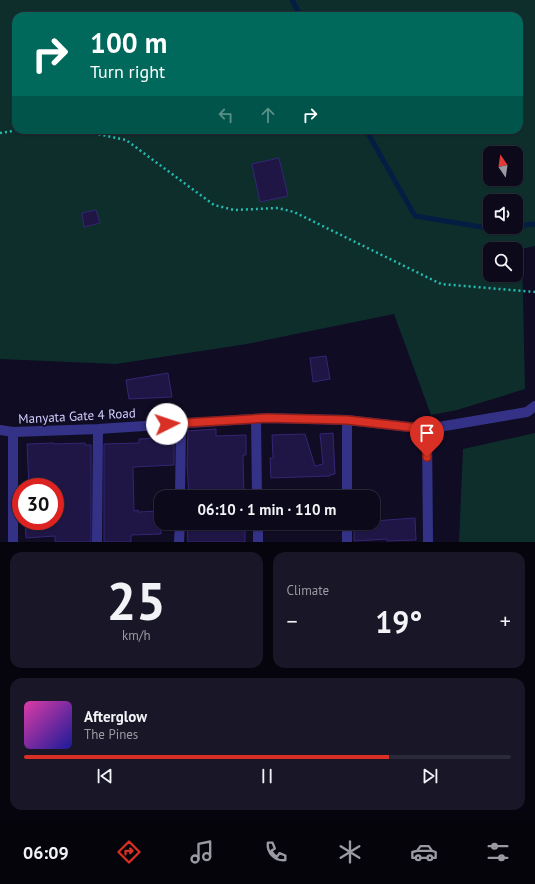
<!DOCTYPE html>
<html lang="en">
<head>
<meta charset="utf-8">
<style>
	:root { --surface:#0b091a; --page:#191727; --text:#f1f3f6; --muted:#9a9aa2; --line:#2b2a39; --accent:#d93025 }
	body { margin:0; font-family:"PT Sans",sans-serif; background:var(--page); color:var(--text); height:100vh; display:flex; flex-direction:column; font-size:15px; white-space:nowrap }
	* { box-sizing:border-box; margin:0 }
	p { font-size:13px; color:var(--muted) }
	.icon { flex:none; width:22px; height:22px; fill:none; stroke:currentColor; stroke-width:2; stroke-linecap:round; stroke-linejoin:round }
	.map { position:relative; height:542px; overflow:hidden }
	.drawer { display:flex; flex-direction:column; gap:10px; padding:10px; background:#06050e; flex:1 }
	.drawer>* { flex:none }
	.top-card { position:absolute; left:12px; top:12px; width:511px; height:122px; border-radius:12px; box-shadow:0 1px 3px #0004,0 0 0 1px var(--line); background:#00695c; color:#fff; overflow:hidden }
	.needle { width:26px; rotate:347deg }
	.tools { position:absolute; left:483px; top:146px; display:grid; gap:8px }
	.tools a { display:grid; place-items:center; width:40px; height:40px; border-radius:8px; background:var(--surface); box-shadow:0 1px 3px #0004,0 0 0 1px var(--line); font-size:20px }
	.speed { position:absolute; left:12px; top:478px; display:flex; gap:8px; font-size:20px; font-weight:700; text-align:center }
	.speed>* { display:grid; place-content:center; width:52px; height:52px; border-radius:50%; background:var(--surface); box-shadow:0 1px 3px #0004,0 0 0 1px var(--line); line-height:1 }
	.speed .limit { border:6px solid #d22; background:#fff; color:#111 }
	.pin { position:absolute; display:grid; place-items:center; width:34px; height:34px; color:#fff; margin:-41px -17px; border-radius:50% 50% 50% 0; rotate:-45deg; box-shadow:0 0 4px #0007 }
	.pin .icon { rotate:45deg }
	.me { position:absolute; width:44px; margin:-22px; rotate:86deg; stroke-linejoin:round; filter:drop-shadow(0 0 3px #0008) }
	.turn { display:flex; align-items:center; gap:14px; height:84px; padding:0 12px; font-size:18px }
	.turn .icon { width:52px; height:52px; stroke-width:2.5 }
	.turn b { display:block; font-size:28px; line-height:34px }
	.lanes { display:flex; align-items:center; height:38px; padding:0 12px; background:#0003; justify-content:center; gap:20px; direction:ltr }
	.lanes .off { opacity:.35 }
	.big { font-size:30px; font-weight:800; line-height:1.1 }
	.drawer .card { flex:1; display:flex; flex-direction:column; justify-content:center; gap:6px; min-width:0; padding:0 14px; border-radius:12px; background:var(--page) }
	.drawer .dial { align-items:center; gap:0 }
	.dial b { font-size:52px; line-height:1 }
	.song { display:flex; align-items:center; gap:12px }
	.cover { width:48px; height:48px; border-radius:6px; background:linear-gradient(135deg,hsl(320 70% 55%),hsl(240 70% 35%)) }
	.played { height:4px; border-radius:2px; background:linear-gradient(90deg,var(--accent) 75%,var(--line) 75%) }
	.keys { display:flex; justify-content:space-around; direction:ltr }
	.heat { display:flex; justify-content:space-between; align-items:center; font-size:22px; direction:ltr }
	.drawer .tiles { flex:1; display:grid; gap:10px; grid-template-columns:1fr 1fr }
	.card:last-child { grid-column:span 2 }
	.trip { position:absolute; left:154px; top:490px; width:226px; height:40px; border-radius:12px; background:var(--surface); box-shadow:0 1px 3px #0004,0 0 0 1px var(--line); font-weight:800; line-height:40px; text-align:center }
	.tabs { display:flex; height:64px; justify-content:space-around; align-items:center; background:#04040a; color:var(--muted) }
	.tabs .icon { width:28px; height:28px }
	.tabs .active { color:var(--accent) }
	.tabs b { font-size:18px; color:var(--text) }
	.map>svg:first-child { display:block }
	.green { fill:#0e2e2c; fill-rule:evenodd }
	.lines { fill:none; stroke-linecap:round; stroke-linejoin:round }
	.stream { stroke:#051d43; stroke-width:5 }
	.building { fill:#1f1646; stroke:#342674 }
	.path { stroke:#23bdb1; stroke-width:2.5; stroke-dasharray:2 3; stroke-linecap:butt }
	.minor { stroke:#343286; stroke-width:10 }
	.route-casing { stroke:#8d1f18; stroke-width:10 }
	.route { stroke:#d93025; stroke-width:7 }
	.labels { text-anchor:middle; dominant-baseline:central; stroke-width:4; stroke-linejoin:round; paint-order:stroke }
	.street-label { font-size:13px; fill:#d2ceff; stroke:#0f0c23 }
</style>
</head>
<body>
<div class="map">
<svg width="535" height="542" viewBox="0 0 535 542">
	<rect width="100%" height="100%" fill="#0f0c23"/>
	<path class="green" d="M0 0H535V246L522 249 525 389 457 410 431 415 394 314 247 344 116 364 0 359ZM16 16H519V130H16ZM490 153H516V179H490ZM490 201H516V227H490ZM490 249H516V275H490Z
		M535 433V542H459L463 449Z"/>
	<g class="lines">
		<path class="stream" d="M292 0 301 16
			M366 130 415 216 493 229 509 227
			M516 226 535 224"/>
	</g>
	<path class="building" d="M279 158 288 196 260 202 252 164Z
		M96 210 100 223 84 227 82 213Z
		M326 356 330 379 313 382 310 358Z
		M168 373 172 397 129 399 126 380Z
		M216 429V436L246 435V455H243L244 497H189L187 464 188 431Z
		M333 433 335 474 330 475V476L271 478 270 458H273L272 435 305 434 315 466 323 464 320 434Z
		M174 437V465L133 467 134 511 138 510V512L161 511V534L131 535V542H104V444L139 443V439Z
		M54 443V444L85 443V445H91V542H55V536L26 538 25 521H59L57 489H55V487H29L28 466 27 444Z
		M415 518 416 540 387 541V539L354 541V523H373V521Z
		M211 523H245V542H188L187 524Z"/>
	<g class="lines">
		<path class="path" d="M79 130 126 140 214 205 234 210 278 208 294 212 441 284 535 292
			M0 133 19 130"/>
		<path class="minor" d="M256 419 257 497
			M347 420V497
			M427 429 428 542
			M0 430 13 432 98 429 267 418 347 420 427 429 527 412 535 406
			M13 432V542
			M180 497 181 423
			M258 523V542
			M347 523V542
			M97 542 98 429
			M179 542 180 523"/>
	</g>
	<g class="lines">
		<defs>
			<path id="route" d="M167 424 267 418 347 420 427 429V457"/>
		</defs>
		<use href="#route" class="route-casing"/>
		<use href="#route" class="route"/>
	</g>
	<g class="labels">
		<g class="street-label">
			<text transform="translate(77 416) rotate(-3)">Manyata Gate 4 Road</text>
		</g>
	</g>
</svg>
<div class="tools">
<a><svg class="needle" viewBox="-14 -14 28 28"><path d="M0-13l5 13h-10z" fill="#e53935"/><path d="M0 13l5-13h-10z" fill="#9a9aa2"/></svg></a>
<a><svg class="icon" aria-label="sound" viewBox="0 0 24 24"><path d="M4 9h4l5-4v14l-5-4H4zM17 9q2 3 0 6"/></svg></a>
<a><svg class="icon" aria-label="search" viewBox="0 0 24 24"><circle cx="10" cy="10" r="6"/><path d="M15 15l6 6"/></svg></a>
</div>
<div class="speed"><div class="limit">30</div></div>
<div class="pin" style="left:427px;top:457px;background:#d93025"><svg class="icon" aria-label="arrive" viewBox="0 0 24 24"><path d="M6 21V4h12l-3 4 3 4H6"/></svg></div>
<svg class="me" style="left:167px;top:424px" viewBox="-20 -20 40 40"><circle r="19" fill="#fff"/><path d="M0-13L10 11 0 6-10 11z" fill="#d93025"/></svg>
<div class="trip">06:10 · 1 min · 110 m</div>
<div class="top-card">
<div class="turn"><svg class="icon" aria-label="right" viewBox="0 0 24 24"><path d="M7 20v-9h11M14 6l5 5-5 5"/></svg><div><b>100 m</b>Turn right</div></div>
<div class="lanes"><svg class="icon off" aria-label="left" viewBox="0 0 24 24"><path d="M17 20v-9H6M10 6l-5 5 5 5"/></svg><svg class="icon off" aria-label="ahead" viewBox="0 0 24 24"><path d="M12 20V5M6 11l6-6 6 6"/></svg><svg class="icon" aria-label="right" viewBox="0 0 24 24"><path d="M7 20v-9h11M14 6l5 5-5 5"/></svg></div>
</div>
</div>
<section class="drawer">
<div class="tiles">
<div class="card dial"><b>25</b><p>km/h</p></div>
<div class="card"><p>Climate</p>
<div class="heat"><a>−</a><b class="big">19°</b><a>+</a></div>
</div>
<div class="card">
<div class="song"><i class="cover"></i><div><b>Afterglow</b><p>The Pines</p></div></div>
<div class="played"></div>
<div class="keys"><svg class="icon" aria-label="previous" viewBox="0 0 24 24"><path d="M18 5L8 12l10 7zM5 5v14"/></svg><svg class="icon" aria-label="pause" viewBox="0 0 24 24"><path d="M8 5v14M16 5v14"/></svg><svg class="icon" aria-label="next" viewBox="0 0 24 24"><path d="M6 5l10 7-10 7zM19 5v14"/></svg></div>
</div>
</div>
</section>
<nav class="tabs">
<b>06:09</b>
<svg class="icon active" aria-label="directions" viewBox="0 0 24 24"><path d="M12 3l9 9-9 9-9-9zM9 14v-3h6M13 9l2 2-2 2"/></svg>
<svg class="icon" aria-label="music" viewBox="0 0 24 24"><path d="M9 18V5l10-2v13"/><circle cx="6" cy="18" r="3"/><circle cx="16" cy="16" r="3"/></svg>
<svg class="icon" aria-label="phone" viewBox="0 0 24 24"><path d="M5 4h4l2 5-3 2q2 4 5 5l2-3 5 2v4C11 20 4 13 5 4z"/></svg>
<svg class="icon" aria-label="climate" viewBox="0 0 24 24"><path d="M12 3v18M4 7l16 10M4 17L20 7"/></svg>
<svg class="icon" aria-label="car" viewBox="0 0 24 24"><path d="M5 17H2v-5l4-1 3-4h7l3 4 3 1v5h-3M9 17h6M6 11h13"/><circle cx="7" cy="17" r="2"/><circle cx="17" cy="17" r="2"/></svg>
<svg class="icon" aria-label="filters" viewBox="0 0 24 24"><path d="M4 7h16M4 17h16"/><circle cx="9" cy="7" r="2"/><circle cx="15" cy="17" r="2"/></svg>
</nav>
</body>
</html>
